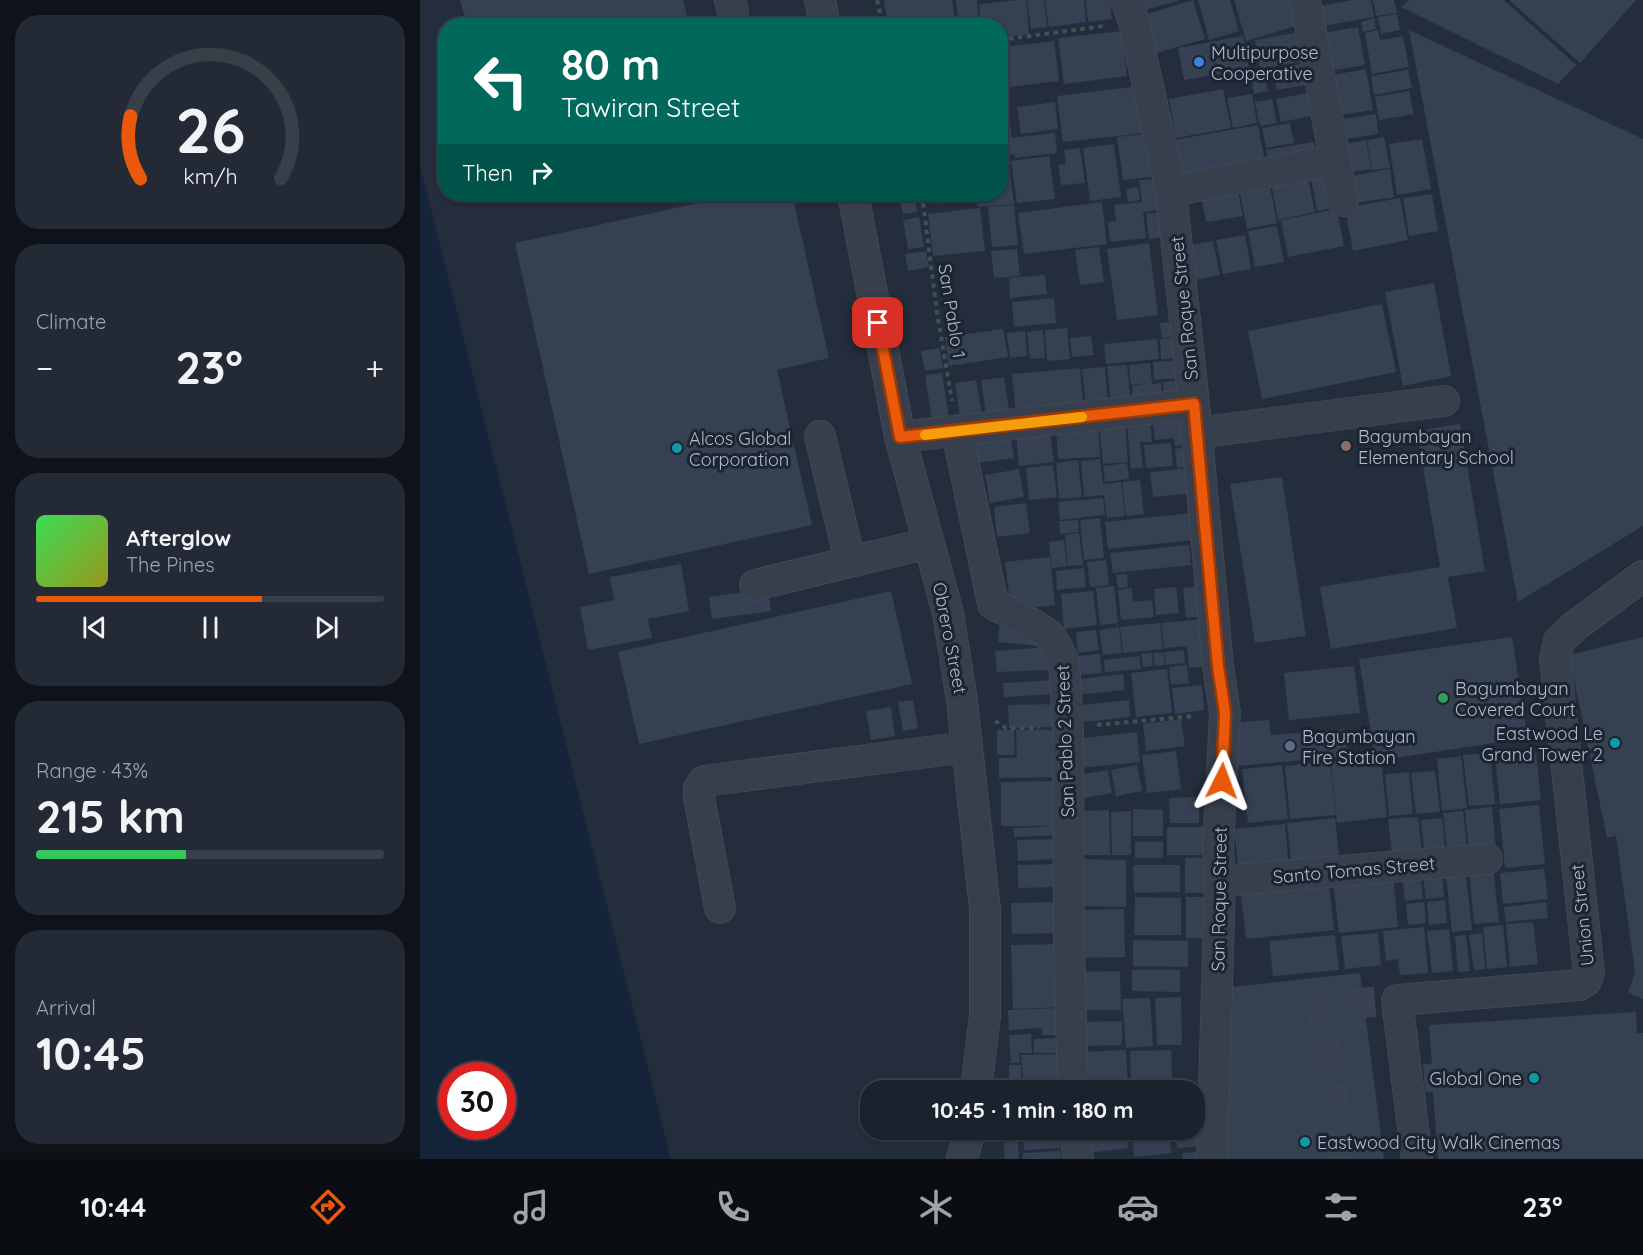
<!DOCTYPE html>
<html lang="en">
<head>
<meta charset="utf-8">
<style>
	:root { --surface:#1a222d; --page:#232a35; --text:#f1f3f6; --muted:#9fa4aa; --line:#383f49; --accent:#ea580c }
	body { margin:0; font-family:Quicksand,sans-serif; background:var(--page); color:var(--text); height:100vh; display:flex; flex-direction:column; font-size:22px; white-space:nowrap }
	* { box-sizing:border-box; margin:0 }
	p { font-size:20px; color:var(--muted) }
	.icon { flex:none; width:33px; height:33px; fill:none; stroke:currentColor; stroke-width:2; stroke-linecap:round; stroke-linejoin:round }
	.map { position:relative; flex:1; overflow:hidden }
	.details { display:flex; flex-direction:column; gap:15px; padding:15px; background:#0e1319; width:420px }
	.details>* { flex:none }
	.guide { position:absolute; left:18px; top:18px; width:570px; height:183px; border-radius:24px; box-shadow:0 2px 4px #0004,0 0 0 2px var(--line); background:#00695c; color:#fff; overflow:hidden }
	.speed { position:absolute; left:18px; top:1062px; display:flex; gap:12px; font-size:30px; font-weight:700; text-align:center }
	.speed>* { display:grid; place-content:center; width:78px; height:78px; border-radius:50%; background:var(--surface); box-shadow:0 2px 4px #0004,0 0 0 2px var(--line); line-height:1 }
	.speed .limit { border:9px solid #d22; background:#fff; color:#111 }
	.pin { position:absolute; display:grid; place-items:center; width:51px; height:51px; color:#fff; margin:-26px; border-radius:12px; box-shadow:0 3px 9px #0006 }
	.me { position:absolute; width:66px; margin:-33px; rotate:3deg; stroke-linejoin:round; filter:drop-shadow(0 0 4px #0008) }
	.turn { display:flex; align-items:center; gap:21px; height:126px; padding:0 24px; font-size:27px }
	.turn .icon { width:78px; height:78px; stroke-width:2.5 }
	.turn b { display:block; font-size:42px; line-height:51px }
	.then { display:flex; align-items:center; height:57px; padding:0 24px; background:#0003; gap:12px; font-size:22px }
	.big { font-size:45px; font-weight:700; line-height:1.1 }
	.details .widget { flex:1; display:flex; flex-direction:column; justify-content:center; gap:9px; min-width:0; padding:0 21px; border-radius:24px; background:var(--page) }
	.details .dial { align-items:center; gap:0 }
	.dial svg { height:156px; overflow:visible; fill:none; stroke:var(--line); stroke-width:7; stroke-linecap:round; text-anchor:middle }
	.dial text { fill:var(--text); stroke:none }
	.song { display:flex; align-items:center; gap:18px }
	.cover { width:72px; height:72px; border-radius:9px; background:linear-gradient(135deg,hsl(130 70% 55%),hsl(60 70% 35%)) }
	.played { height:6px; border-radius:3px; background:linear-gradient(90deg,var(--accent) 65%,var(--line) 65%) }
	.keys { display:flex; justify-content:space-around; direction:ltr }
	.heat { display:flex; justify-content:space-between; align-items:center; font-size:33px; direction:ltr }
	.charge { height:9px; border-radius:4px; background:linear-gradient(90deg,#34c759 43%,var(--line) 0) }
	.trip { position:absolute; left:440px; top:1080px; width:345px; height:60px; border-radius:24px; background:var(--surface); box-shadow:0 2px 4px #0004,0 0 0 2px var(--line); font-weight:700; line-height:60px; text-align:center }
	.tab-bar { display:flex; height:96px; justify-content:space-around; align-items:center; background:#0a0e12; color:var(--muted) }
	.tab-bar .icon { width:42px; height:42px }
	.tab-bar .active { color:var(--accent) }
	.tab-bar b { font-size:27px; color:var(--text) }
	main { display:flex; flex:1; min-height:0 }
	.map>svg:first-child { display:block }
	.water { fill:#162439; fill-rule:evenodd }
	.building { fill:#354152 }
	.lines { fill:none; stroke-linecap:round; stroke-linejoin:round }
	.minor-tunnel { stroke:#384251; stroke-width:30; stroke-dasharray:30 15; stroke-linecap:butt }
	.minor-casing { stroke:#404855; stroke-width:32 }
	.path { stroke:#3e5255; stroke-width:4; stroke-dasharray:4.5 4.5; stroke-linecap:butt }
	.minor { stroke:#373f4c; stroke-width:30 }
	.route-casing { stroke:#983908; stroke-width:15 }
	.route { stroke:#ea580c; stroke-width:10 }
	.slow { stroke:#f59e0b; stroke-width:10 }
	.shop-dot { fill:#3f7fe0; stroke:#1c2431; stroke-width:2 }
	.education-dot { fill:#8d6e63; stroke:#1c2431; stroke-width:2 }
	.culture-dot { fill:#0f9aa8; stroke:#1c2431; stroke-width:2 }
	.leisure-dot { fill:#2e9e5b; stroke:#1c2431; stroke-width:2 }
	.service-dot { fill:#5c6f8a; stroke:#1c2431; stroke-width:2 }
	.labels { text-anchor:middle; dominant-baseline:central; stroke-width:6; stroke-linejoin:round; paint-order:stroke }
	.poi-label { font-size:18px; fill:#b2bac7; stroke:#1c2431; text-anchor:start }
	.street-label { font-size:18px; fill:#b2bac7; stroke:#1c2431 }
</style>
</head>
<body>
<main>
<section class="details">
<div class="widget dial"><svg viewBox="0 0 100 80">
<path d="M14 69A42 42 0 1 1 86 69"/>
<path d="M14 69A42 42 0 0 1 9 37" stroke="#ea580c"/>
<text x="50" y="56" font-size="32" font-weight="700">26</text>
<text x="50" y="72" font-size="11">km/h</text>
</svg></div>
<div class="widget"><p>Climate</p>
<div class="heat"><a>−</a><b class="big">23°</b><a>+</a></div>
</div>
<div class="widget">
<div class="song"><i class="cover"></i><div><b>Afterglow</b><p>The Pines</p></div></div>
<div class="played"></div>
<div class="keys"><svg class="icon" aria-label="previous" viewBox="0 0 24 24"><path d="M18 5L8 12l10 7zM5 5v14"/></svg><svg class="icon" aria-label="pause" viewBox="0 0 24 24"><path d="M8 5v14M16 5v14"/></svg><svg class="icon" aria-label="next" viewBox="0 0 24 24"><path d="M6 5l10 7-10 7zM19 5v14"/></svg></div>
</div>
<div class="widget"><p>Range · 43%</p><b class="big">215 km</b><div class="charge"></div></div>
<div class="widget"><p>Arrival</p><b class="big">10:45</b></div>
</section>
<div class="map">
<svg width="1223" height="1159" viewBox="0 0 1223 1159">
	<rect width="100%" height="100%" fill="#232d3c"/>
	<path class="water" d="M0 166 251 1159H0ZM32 1076H82V1126H32Z"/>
	<path class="building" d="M40 0H263L268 20 247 26H47Z
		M464 0H532L536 26H468Z
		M536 0H557L559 26H538Z
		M598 0H606L609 34 586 37 584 20 585 36H580V26H561L559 4Z
		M607 0H624L627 27 611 29Z
		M625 0H664L666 22 629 27Z
		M666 0H690L692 19 668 22Z
		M721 0H758V1L724 10Z
		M773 0 785 39 736 53 724 15Z
		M778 0H810L819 31 789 40Z
		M814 0H871L879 25 826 41Z
		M933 0H951L954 17 897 27 893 7Z
		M953 0H974L977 13 956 16Z
		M990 0H1084L1156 65 1138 84 981 7Z
		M1089 0H1216L1160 63Z
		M977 14 980 30 961 34 958 17Z
		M954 18 956 29 943 32 941 22Z
		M938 27 945 65 903 72 896 34Z
		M958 30 960 40 983 36 989 67 952 74 945 33Z
		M989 30 1223 139V526L1098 602Z
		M702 31 707 76 644 84 638 38Z
		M880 32 886 61 840 69 835 40Z
		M823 36 829 69 764 80 758 48Z
		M634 41 639 81 589 87 584 47Z
		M887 63 891 84 857 90 853 69Z
		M946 69 953 110 914 116 907 76Z
		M988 70 992 88 954 95 951 76Z
		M844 72 848 91 834 94 831 75Z
		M580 76H584L592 138 635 133 637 153 595 158 594 154 580 156Z
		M720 86 725 133 643 142 637 96Z
		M803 89 811 128 756 138 749 99Z
		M989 91 994 114 959 120 955 97Z
		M893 92 897 115 861 122 856 99Z
		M832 94 837 123 813 128 807 98Z
		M852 99 857 123 840 126 835 102Z
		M635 102 638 129 601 134 597 107Z
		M956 114 958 134 920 140 917 120Z
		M870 123 874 143 846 148 842 128Z
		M838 125 845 162 762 185 754 140Z
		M726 134 731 177 703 180 697 137Z
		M964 137 970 168 952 170 947 140Z
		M1002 139 1011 189 977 195 969 144Z
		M946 140 951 169 924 173 919 145Z
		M894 142 898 160 850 169 846 150Z
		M694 144 701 197 670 201 663 148Z
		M660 148 665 183 641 185 638 165 646 164 644 150Z
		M588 156 594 204 558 207 556 194H580V157Z
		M629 156 635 199 597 203 591 161Z
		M910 165 918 207 897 211 889 168Z
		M886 169 895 212 858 220 850 176Z
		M970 169 974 197 929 204 925 177Z
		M848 177 857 223 827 229 818 182Z
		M734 179 738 210 723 212 726 238 690 242 688 222 696 221 694 205 722 202 719 180Z
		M816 182 823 216 786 222 780 189Z
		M718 187 720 200 708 202 706 189Z
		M320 194H372L409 358 357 370 392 525 169 574 95 243Z
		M479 194H494L497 212 483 214Z
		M514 194H550L551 199 515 204Z
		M1012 194 1018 231 989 236 983 198Z
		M980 198 988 240 933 251 925 208Z
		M682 202 687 244 604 254 598 213Z
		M594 205 598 245 572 247 568 207Z
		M560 208 565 251 513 256 508 214Z
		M917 209 924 246 868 257 861 220Z
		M739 212 742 237 729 239 726 214Z
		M499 217 504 247 488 249 483 220Z
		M857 226 864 262 835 267 828 231Z
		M825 235 831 269 803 274 796 240Z
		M793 241 800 275 775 280 768 245Z
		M729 243 738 315 697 320 687 249Z
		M679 247 684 282 660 285 655 250Z
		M597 249 600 276 574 278 571 251Z
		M506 251 509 267 488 271 485 254Z
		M625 275 627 294 590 298 589 278Z
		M1014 283 1031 376 983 386 965 292Z
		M634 298 636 323 594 327 592 302Z
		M962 304 976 372 842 399 828 331Z
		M754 322 755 336 742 338 740 323Z
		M647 328 650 359 627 361 625 330Z
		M583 329 588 357 529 366 525 337Z
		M623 330 625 358 610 359 607 332Z
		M605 331 607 356 590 358 587 333Z
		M671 336 674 355 652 357 650 338Z
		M756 337 758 358 741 359 740 339Z
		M737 339 739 359 686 364 684 344Z
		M519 348 523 368 505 371 501 351Z
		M758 360 760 378 734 380 733 362Z
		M730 363 732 384 741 383 743 401 713 403 712 386 730 383 711 385 709 365Z
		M707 365 711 403 691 405 687 366Z
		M685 367 688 404 666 407 662 369Z
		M660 368 664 410 596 415 592 374Z
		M522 373 529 418 512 421 505 375Z
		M584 377 590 417 567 420 561 380Z
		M556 380 562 414 540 418 535 383Z
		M762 380 764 399 744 401 743 382Z
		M766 421 768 445 755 446 754 438 735 440 733 424Z
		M705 422 708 462 683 464 679 424Z
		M730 423 732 442H720L723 467 711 469 707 425Z
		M1040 424 1065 571 1028 577 1037 628 911 649 900 587 1020 567 997 431Z
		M678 425 680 457 638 459 636 428Z
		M630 430 634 462 599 466 596 433Z
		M590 434 594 458 556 463 553 440Z
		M751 443 753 466 726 468 724 445Z
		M768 447 770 466 757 468 755 449Z
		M680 459 683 484 701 482 705 516 687 518 684 495 664 497 661 461Z
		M658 460 662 497 639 499 636 463Z
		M707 463 709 479 685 482 683 466Z
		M633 465 637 497 609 500 606 468Z
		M771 468 774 493 733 497 730 472Z
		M599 469 604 497 570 503 565 475Z
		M862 477 886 636 835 643 810 484Z
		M720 480 724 514 706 516 702 482Z
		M683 498 685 515 640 520 638 502Z
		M606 503 610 533 577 537 574 507Z
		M772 513 775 540 688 549 685 522Z
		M680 518 684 558 664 560 660 520Z
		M658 520 659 532 640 534 639 521Z
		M659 533 663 565 648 566 645 535Z
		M644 540 647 566 632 568 629 542Z
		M769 545 771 565 693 573 690 553Z
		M630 557 635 605 591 610 585 562Z
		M686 560 689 585 670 587 667 562Z
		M261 564 269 611 228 619 232 638 168 650 160 607 194 600 190 577Z
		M664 568 666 587 637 590 636 571Z
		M707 574 708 587 698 588 696 575Z
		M694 586 698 623 680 625 676 588Z
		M783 586 786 616 766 618 763 588Z
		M756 587 759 613 736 615 734 589Z
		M712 588 713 602 732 600 734 617 701 620 698 590Z
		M348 589 351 611 292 619 289 597Z
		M471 591 492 684 219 744 198 652Z
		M673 591 677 625 644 629 641 594Z
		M783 619 789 666 769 668 767 646 744 648 741 623Z
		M580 622 620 630 618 646 578 642Z
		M740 623 743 649 703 653 700 627Z
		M699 627 702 653 683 655 679 630Z
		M676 630 679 650 658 653 656 632Z
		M1092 637 1108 738 961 760 967 817 917 823 911 762 955 757 939 659Z
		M1223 637V999L1208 993 1215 972 1196 836 1187 838 1149 655Z
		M631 647 632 670 577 672 575 651Z
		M764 650 765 663 746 665 744 652Z
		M743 652 745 665 735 666 733 653Z
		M732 653 733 666 723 667 721 654Z
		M680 654 682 673 659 675 657 656Z
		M719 656 721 669 685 672 684 660Z
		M767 665 769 683 751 685 749 667Z
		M934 666 940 713 869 720 864 673Z
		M747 669 752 713 716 717 711 673Z
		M703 674 705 690 655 695 653 680Z
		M636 680 637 694 584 697 583 683Z
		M782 685 784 710 755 714 752 688Z
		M493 700 498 728 483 731 478 702Z
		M709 700 710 717 664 722 662 705Z
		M639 704V727L589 728 588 705Z
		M471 707 475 736 451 740 446 711Z
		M761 719 765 746 726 751 723 724Z
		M849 720 851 735 925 729 927 756 816 766 811 723Z
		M577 730H594L595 755H577Z
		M596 730H637L638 777 579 778V758H597Z
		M717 732 720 762 659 768 655 739Z
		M756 751 761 789 727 793 722 755Z
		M1070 753 1075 804 1049 806 1043 755Z
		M1116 753 1121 800 1080 804 1075 757Z
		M1041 756 1047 808 1022 811 1017 759Z
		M910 761 916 815 870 819 865 766Z
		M717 765 722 791 696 796 691 770Z
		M862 765 868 819 828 823 822 769Z
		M688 770 692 793 658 799 659 775Z
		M1015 771 1020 812 996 814 991 773Z
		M989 772 993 814 969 816 965 774Z
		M638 781 639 826H581V782Z
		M779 797V823H750L749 798Z
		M1119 805 1125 864 1085 868 1079 809Z
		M1072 807 1076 849 1049 852 1045 810Z
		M713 809 743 810V836H713Z
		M689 810 690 855H660V811Z
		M711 811V855H692L691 812Z
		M1043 811 1048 856 1028 858 1023 813Z
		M998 817 1003 861 973 864 968 819Z
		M915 818 920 864 872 868 867 823Z
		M1022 818 1026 858 1005 860 1001 820Z
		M865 824 869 867 819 872 814 829Z
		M638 826V835L594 837V828Z
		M747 827H784V855H747Z
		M637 839 638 859 598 861 597 840Z
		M715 842H743V858H715Z
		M765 858H784V893H765Z
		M656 859 706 860V907L656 906Z
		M638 864 639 887 598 888V865Z
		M713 865H760V892L714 893Z
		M1073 868 1079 922 1054 924 1049 871Z
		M1124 869 1128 899 1083 904 1080 873Z
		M1022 873 1024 897 1006 899 1003 875Z
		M1000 874 1003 899 985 901 982 876Z
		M1046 874 1052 930 1032 932 1026 876Z
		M973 876 978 927 919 933 913 882Z
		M909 881 914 930 826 939 820 889Z
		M715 897 761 898V935H714Z
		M766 897H786L787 938H766Z
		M1025 900 1027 923 1009 925 1007 902Z
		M639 902 640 933 592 934 591 903Z
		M1004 902 1006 923 988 925 986 904Z
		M1126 902 1128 918 1086 922 1084 907Z
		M704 909 705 957 658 958 657 910Z
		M1113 922 1118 964 1090 967 1086 924Z
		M1083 925 1087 967 1067 969 1063 927Z
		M1004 927 1008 973 980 975 978 959 966 961 963 931Z
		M1029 929 1033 971 1012 973 1007 931Z
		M958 933 961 965 925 969 921 936Z
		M1062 933 1065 969 1054 970 1049 935Z
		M915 935 919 970 853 976 849 941Z
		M1046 935 1050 971 1038 972 1035 936Z
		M713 940 768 941V967L713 966Z
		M643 944 646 1007 593 1009 591 945Z
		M712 970H760V992L712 991Z
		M700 971 701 1010H655L654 972Z
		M940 973 964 1159H800L803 988Z
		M761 997 762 1045H737L735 998Z
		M730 998 733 1046 706 1048 702 999Z
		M643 1008 644 1035H622V1028L589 1030 588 1010Z
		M1216 1012 1217 1033H1223V1159H1018L1013 1092H1005L1003 1064H1012L1009 1025Z
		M702 1021V1045L666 1046V1022Z
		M611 1034 612 1053H599L600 1063H591L589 1035Z
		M640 1038V1053H614V1039Z
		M706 1050 708 1090H664L663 1052Z
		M751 1050 752 1080 711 1081 710 1051Z
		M640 1054 641 1078 603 1079 601 1055Z
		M589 1065H601V1079H589Z
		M631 1080 632 1090H602V1081Z
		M776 1083 777 1111H774V1090H756V1084Z
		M774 1120H776L779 1146 757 1148 755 1130H774Z
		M666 1130H706L708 1148 668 1153Z
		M712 1130H749L751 1153 714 1157Z
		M597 1133 599 1159H585L583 1134Z
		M639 1133 640 1148 604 1150 603 1135Z
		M640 1151 641 1159H603V1153Z
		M783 1151 784 1159H763V1153Z"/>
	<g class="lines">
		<path class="minor-tunnel" d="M923 1159 900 1006 977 1000"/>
		<defs>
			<path id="minor" d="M310 0 313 12
				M400 0 405 26
				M706 0 714 22 751 191 774 404 798 666 805 713 798 849 800 881 792 1159
				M885 0 923 201
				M751 191 914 160
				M433 194 480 437 528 613 542 701 565 909V1016L556 1090
				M537 432 573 604 614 625 629 635 637 647 644 662 648 728 649 941 653 1090
				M776 433 1024 401
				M400 436 430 561
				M480 437 774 404
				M335 585 509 543
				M800 881 1067 859
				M300 908 279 797V788L284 781 547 747
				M655 1130 658 1159
				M542 1159 550 1130
				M997 1159 977 1000 1159 985 1166 981 1169 973 1135 659 1139 641 1155 626 1223 576"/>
		</defs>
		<use href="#minor" class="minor-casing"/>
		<path class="path" d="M457 0 463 26
			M580 40 684 26
			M502 194 517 313 532 401
			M575 721 586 728H619
			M677 725 774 716"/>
		<use href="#minor" class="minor"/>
	</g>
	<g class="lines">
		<defs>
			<path id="route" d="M458 323 480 437 774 404 798 666 805 713 802 781"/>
		</defs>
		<use href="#route" class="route-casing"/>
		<use href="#route" class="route"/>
		<path class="slow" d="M505 435 662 417"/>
	</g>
	<circle class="shop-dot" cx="779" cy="62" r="6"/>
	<circle class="education-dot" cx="926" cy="446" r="6"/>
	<g class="culture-dot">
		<circle cx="257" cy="448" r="6"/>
		<circle cx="1195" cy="743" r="6"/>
		<circle cx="1114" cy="1078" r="6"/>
		<circle cx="885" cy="1142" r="6"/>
	</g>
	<circle class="leisure-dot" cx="1023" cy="698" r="6"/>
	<circle class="service-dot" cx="870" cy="746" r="6"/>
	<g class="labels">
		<g class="poi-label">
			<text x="791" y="52">Multipurpose<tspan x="791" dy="21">Cooperative</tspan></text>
			<text x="938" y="436">Bagumbayan<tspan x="938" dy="21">Elementary School</tspan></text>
			<text x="269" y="438">Alcos Global<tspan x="269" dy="21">Corporation</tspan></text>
			<text x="1035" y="688">Bagumbayan<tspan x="1035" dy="21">Covered Court</tspan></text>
			<text x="1183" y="733" text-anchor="end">Eastwood Le<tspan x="1183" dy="21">Grand Tower 2</tspan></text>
			<text x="882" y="736">Bagumbayan<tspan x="882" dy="21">Fire Station</tspan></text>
			<text x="1102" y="1078" text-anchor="end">Global One</text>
			<text x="897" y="1142">Eastwood City Walk Cinemas</text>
		</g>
		<g class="street-label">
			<text transform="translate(764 308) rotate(-96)">San Roque Street</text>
			<text transform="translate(532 311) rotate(81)">San Pablo 1</text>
			<text transform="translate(530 638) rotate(79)">Obrero Street</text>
			<text transform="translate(645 741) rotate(-92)">San Pablo 2 Street</text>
			<text transform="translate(934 870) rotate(-5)">Santo Tomas Street</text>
			<text transform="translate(799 899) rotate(-89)">San Roque Street</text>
			<text transform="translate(1162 915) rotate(-96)">Union Street</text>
		</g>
	</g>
</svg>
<div class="speed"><div class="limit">30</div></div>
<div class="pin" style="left:458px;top:323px;background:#d93025"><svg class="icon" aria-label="arrive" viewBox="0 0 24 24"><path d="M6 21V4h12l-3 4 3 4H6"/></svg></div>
<svg class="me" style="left:802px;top:781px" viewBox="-20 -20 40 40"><path d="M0-17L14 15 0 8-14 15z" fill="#ea580c" stroke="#fff" stroke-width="4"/></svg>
<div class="trip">10:45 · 1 min · 180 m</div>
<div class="guide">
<div class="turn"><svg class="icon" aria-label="left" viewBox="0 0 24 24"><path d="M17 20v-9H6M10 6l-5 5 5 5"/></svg><div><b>80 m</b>Tawiran Street</div></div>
<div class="then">Then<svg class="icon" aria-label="right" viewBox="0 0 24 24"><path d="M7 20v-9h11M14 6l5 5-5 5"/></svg></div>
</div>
</div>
</main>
<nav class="tab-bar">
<b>10:44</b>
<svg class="icon active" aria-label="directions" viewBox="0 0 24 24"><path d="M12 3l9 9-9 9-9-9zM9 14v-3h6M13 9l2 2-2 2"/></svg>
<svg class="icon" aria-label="music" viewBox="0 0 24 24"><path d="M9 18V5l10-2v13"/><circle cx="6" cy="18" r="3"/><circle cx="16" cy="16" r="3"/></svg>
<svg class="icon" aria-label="phone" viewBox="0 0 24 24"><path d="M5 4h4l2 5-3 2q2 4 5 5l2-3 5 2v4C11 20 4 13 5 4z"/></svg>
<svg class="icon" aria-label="climate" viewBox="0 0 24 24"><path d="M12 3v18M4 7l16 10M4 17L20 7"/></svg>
<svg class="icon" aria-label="car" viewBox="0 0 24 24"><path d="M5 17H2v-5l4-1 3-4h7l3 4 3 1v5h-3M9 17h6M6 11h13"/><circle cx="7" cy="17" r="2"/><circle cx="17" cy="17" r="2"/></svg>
<svg class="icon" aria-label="filters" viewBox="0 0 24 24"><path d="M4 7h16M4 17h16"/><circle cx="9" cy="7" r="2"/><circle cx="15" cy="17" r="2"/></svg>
<b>23°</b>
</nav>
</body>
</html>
